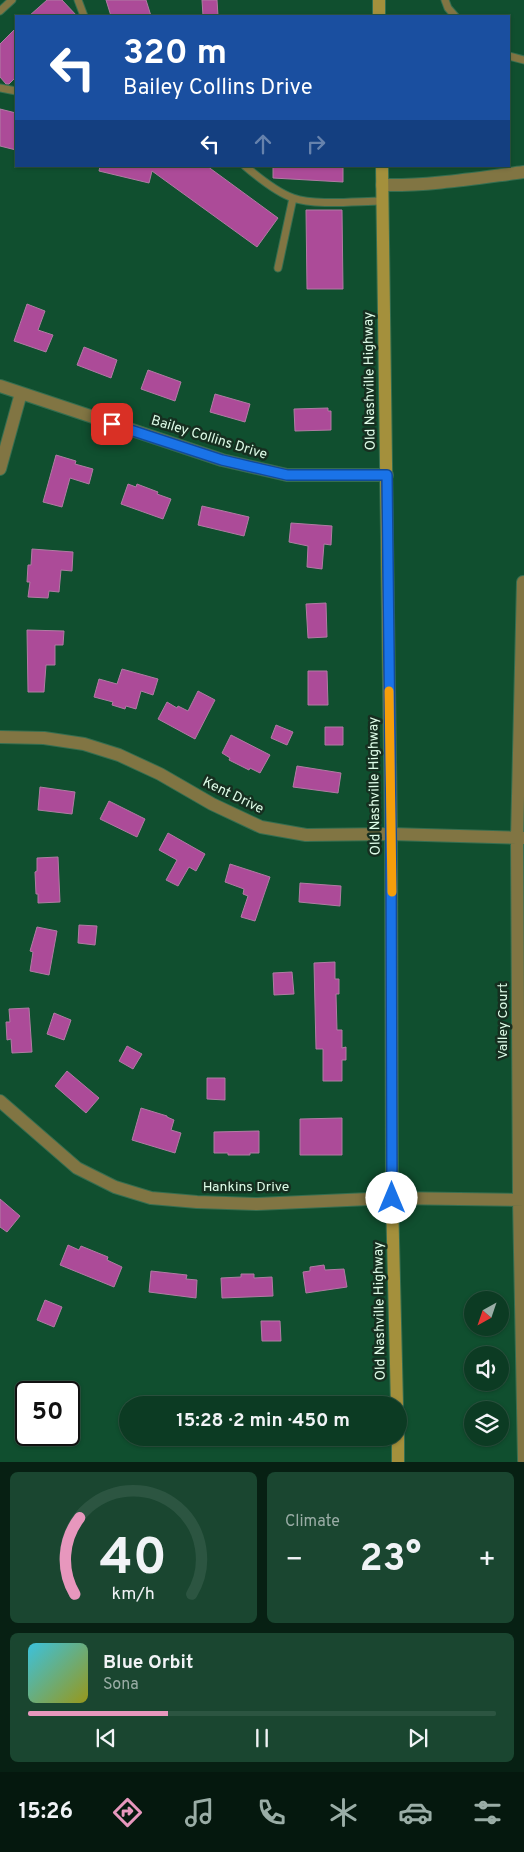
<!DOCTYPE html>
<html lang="en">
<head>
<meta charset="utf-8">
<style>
	:root { --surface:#0c3b23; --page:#1a4630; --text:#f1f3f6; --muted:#9aada6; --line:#2c5541; --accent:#e797bd }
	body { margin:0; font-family:Overpass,sans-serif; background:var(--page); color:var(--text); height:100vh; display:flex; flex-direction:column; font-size:19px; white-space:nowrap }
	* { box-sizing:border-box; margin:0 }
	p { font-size:16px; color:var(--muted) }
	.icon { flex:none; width:28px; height:28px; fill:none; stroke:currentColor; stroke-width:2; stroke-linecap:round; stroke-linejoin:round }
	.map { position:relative; height:1462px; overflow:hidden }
	.side { display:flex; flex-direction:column; gap:10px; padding:10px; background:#072013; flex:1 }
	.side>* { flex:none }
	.hud { position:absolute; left:15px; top:15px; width:495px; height:152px; border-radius:0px; box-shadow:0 1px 4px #0004,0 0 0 1px var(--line); background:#1a4fa0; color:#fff; overflow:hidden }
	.needle { width:32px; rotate:220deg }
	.tools { position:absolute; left:464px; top:1291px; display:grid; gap:10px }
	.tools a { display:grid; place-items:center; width:45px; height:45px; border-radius:50%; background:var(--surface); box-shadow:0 1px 4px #0004,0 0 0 1px var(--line); font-size:25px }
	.speed { position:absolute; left:15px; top:1381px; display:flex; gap:10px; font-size:25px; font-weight:700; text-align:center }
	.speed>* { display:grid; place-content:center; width:65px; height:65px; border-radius:50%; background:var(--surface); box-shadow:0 1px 4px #0004,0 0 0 1px var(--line); line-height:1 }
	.speed .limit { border:2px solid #111; border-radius:8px; background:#fff; color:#111 }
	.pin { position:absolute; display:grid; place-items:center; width:42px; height:42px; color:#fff; margin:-21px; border-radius:10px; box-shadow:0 2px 8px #0006 }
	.me { position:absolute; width:55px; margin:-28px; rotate:0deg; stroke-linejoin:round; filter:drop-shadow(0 0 4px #0008) }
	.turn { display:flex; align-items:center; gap:18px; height:105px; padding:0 25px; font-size:22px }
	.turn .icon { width:65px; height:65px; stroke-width:2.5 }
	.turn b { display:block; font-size:35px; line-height:42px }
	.lanes { display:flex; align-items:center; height:48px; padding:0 25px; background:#0003; justify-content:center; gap:25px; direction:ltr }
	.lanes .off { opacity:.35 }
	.big { font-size:38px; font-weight:700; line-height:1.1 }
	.side .widget { flex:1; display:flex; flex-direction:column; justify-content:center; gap:8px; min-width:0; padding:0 18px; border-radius:8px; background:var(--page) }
	.side .dial { align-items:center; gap:0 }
	.dial svg { height:130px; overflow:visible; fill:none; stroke:var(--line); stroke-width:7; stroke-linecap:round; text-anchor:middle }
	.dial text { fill:var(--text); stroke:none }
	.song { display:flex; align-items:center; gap:15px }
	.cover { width:60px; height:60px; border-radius:8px; background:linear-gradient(135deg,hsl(190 70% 55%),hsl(60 70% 35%)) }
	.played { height:5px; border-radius:2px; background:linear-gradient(90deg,var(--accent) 30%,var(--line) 30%) }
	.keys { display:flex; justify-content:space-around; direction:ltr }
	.heat { display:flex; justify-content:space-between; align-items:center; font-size:28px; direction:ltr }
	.side .tiles { flex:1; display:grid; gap:10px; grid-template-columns:1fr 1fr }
	.widget:last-child { grid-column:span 2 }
	.trip { position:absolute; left:119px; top:1396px; width:288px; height:50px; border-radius:25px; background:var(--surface); box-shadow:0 1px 4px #0004,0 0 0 1px var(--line); font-weight:700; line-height:50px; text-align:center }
	.tab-bar { display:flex; height:80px; justify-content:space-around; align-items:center; background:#05180e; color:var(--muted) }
	.tab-bar .icon { width:35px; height:35px }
	.tab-bar .current { color:var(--accent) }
	.tab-bar b { font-size:22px; color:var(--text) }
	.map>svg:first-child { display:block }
	.building { fill:#ac4b98; stroke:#b07ca3 }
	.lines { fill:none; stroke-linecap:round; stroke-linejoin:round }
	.lane-casing { stroke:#356e50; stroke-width:9 }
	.street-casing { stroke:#356e50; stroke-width:14 }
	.secondary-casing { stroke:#356e50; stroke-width:14 }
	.lane { stroke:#817543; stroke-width:7 }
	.street { stroke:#817543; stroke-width:12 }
	.secondary { stroke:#a4903c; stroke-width:12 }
	.route-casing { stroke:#114b97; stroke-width:12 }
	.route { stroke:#1a73e8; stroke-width:9 }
	.slow { stroke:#f59e0b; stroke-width:9 }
	.labels { text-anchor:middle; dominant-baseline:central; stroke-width:5; stroke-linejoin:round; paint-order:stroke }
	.street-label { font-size:14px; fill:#defce8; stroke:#162f20 }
</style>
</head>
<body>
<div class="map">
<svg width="524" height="1462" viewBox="0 0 524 1462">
	<rect width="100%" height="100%" fill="#104f2f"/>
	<path class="building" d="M47 0H62L77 16H29Z
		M106 0H146L151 16H111Z
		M202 0H217L218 16H203Z
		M16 28V77L9 84H6L0 77V44Z
		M0 109 16 113V150L0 146Z
		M100 166H207L278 218 257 247 152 171 149 183 99 171Z
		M273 166H343V182L273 178Z
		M306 210H342L343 289H307Z
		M27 304 45 311 38 330 53 335 46 352 14 341Z
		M84 347 117 360 111 378 77 365Z
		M148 370 181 382 175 401 141 389Z
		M215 394 250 404 245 422 210 412Z
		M328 408V411H331V430L295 431 294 409Z
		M56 455 76 461 75 464 93 469 89 484 70 478 62 507 43 502Z
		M128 484 136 487 137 484 158 492 157 494 171 499 163 519 121 504Z
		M202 506 249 517 244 536 198 525Z
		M291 523 332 526 331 545 324 544 322 569 307 567 308 546 289 542Z
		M32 549 73 552 72 571 61 570 59 592 49 591 48 598 28 597 30 582H27L28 565H31Z
		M326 603 327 637 308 638 306 604Z
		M27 630 64 631 63 645H55V665H46L44 692H28Z
		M122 669 158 679 153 695 141 691 136 709 126 706 125 709 112 705 113 702 94 697 99 679 117 684Z
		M308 671H327L328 705H308Z
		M198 691 215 700 195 739 158 719 167 702 177 708 178 706 188 711Z
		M276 725 293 732 287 745 271 738Z
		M325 727H343V745H325Z
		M231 735 270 755 260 773 250 768 249 770 229 760 230 758 222 753Z
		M297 766 341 773 338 793 293 787Z
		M40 787 75 792 72 814 38 810Z
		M109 801 145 819 137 837 100 819Z
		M168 833 205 854 196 871 189 867 178 886 166 880 177 860 159 850Z
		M58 857 60 902 38 903V894H36L35 872 37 871V858Z
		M230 864 270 877 255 921 241 917 248 896 243 894 244 889 225 882Z
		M300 883 341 886 340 906 299 902Z
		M79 925 97 926 95 945 78 943Z
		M37 927 57 931 49 975 30 971 33 952 30 951Z
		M335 962V979H339V994H336L337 1030H342V1048L346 1047V1060H342V1081H323V1049H316L314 963Z
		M292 972 294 994 274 995 273 973Z
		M29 1008 32 1052 12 1053 11 1039 7 1040 6 1022H10L9 1009Z
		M54 1013 71 1020 64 1040 47 1034Z
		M127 1046 142 1054 133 1069 119 1061Z
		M67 1071 99 1098 86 1113 55 1086Z
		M207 1078H225V1100L207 1099Z
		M141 1108 167 1116V1117L174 1120 171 1130 181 1133 175 1153 132 1140Z
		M342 1118V1155H300V1119Z
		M259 1131V1153H250V1155H228V1153H214V1132Z
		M0 1199 20 1216 7 1232 0 1227Z
		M68 1245 79 1250 81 1246 108 1257 107 1260 122 1267 114 1287 60 1265Z
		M324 1265 325 1270 344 1269 347 1287 306 1293 303 1272 310 1271V1267Z
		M151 1271 187 1275 186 1279 197 1280 196 1298 149 1292Z
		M241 1274H254V1278L272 1277 273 1296 222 1298 221 1278 241 1277Z
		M45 1300 62 1307 54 1327 37 1320Z
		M261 1321H280L281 1341H262Z"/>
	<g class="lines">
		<defs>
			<path id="lane" d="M78 0 84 16
				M445 0 448 8 455 16
				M0 11 12 0
				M509 56 524 60
				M0 88 16 91
				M245 166C259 178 276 192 293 198 316 206 358 201 382 201
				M278 268 293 198"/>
			<path id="street" d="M382 185C430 186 477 178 524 172
				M0 386 222 460 287 475H387
				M0 469 21 393
				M523 582 517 839 519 1200 524 1460
				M0 737 44 738 84 744 119 755 160 774 212 804 261 827 306 835 391 834 524 838
				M0 1101 77 1168 115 1187 151 1198 197 1202 257 1204 392 1198 524 1200"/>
			<path id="secondary" d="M379 0V16
				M382 166 391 834 392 1198 397 1405
				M398 1424V1462"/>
		</defs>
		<use href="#lane" class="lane-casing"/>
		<use href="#street" class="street-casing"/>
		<use href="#secondary" class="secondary-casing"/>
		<use href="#lane" class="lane"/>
		<use href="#street" class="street"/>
		<use href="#secondary" class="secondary"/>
	</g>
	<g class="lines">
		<defs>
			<path id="route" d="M112 424 222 460 287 475H387L391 834 392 1198"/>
		</defs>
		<use href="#route" class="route-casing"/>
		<use href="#route" class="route"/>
		<path class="slow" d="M389 691 392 892"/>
	</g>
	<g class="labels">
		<g class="street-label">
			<text transform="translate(370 381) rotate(-91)">Old Nashville Highway</text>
			<text transform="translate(209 438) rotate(17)">Bailey Collins Drive</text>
			<text transform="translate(375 786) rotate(-91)">Old Nashville Highway</text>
			<text transform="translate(233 796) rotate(26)">Kent Drive</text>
			<text transform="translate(503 1021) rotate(-90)">Valley Court</text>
			<text x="246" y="1187">Hankins Drive</text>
			<text transform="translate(380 1311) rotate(-91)">Old Nashville Highway</text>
		</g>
	</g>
</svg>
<div class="tools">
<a><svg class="needle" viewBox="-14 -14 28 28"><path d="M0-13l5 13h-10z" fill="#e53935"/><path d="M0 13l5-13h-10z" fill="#9aada6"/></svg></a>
<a><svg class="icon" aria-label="sound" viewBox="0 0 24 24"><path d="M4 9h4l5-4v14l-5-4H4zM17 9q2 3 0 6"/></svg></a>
<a><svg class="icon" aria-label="layers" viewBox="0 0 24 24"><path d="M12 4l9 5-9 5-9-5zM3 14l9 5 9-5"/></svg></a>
</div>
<div class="speed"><div class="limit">50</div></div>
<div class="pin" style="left:112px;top:424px;background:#d93025"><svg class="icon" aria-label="arrive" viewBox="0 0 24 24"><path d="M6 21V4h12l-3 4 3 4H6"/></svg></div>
<svg class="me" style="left:392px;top:1198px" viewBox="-20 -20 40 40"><circle r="19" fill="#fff"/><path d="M0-13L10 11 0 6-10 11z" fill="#1a73e8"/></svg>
<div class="trip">15:28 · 2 min · 450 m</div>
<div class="hud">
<div class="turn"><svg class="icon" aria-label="left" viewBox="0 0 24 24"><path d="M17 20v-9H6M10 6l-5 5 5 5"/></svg><div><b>320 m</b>Bailey Collins Drive</div></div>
<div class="lanes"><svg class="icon" aria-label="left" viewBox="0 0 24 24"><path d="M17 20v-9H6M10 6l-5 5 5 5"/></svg><svg class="icon off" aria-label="ahead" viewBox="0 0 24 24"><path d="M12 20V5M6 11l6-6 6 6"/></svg><svg class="icon off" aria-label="right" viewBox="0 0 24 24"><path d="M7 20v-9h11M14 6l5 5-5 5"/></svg></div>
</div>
</div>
<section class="side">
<div class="tiles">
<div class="widget dial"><svg viewBox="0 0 100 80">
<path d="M14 69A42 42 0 1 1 86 69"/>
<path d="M14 69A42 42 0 0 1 17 22" stroke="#e797bd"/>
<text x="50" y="56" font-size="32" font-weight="700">40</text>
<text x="50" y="72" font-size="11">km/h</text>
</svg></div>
<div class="widget"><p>Climate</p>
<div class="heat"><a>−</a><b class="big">23°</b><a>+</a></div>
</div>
<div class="widget">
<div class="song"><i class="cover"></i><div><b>Blue Orbit</b><p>Sona</p></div></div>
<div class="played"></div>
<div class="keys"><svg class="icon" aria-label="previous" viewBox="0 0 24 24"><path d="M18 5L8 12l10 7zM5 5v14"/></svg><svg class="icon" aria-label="pause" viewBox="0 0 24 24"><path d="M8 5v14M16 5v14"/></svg><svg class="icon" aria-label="next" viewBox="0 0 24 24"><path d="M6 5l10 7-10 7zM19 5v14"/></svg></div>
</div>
</div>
</section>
<nav class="tab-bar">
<b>15:26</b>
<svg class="icon current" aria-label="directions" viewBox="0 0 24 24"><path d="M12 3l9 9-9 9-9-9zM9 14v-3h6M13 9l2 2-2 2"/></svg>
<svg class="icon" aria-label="music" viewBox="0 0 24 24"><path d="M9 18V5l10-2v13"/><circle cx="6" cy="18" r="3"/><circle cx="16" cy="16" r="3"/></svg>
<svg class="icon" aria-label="phone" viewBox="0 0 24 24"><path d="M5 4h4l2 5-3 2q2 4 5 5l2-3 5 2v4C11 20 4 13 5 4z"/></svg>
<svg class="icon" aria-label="climate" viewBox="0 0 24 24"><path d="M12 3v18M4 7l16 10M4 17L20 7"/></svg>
<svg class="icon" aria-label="car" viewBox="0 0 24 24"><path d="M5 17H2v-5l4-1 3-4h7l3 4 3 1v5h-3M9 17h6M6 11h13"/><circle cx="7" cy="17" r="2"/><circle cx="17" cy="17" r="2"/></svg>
<svg class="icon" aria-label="filters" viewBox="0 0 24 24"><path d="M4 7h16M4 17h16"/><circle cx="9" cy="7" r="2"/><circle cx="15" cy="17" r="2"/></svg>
</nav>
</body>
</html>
